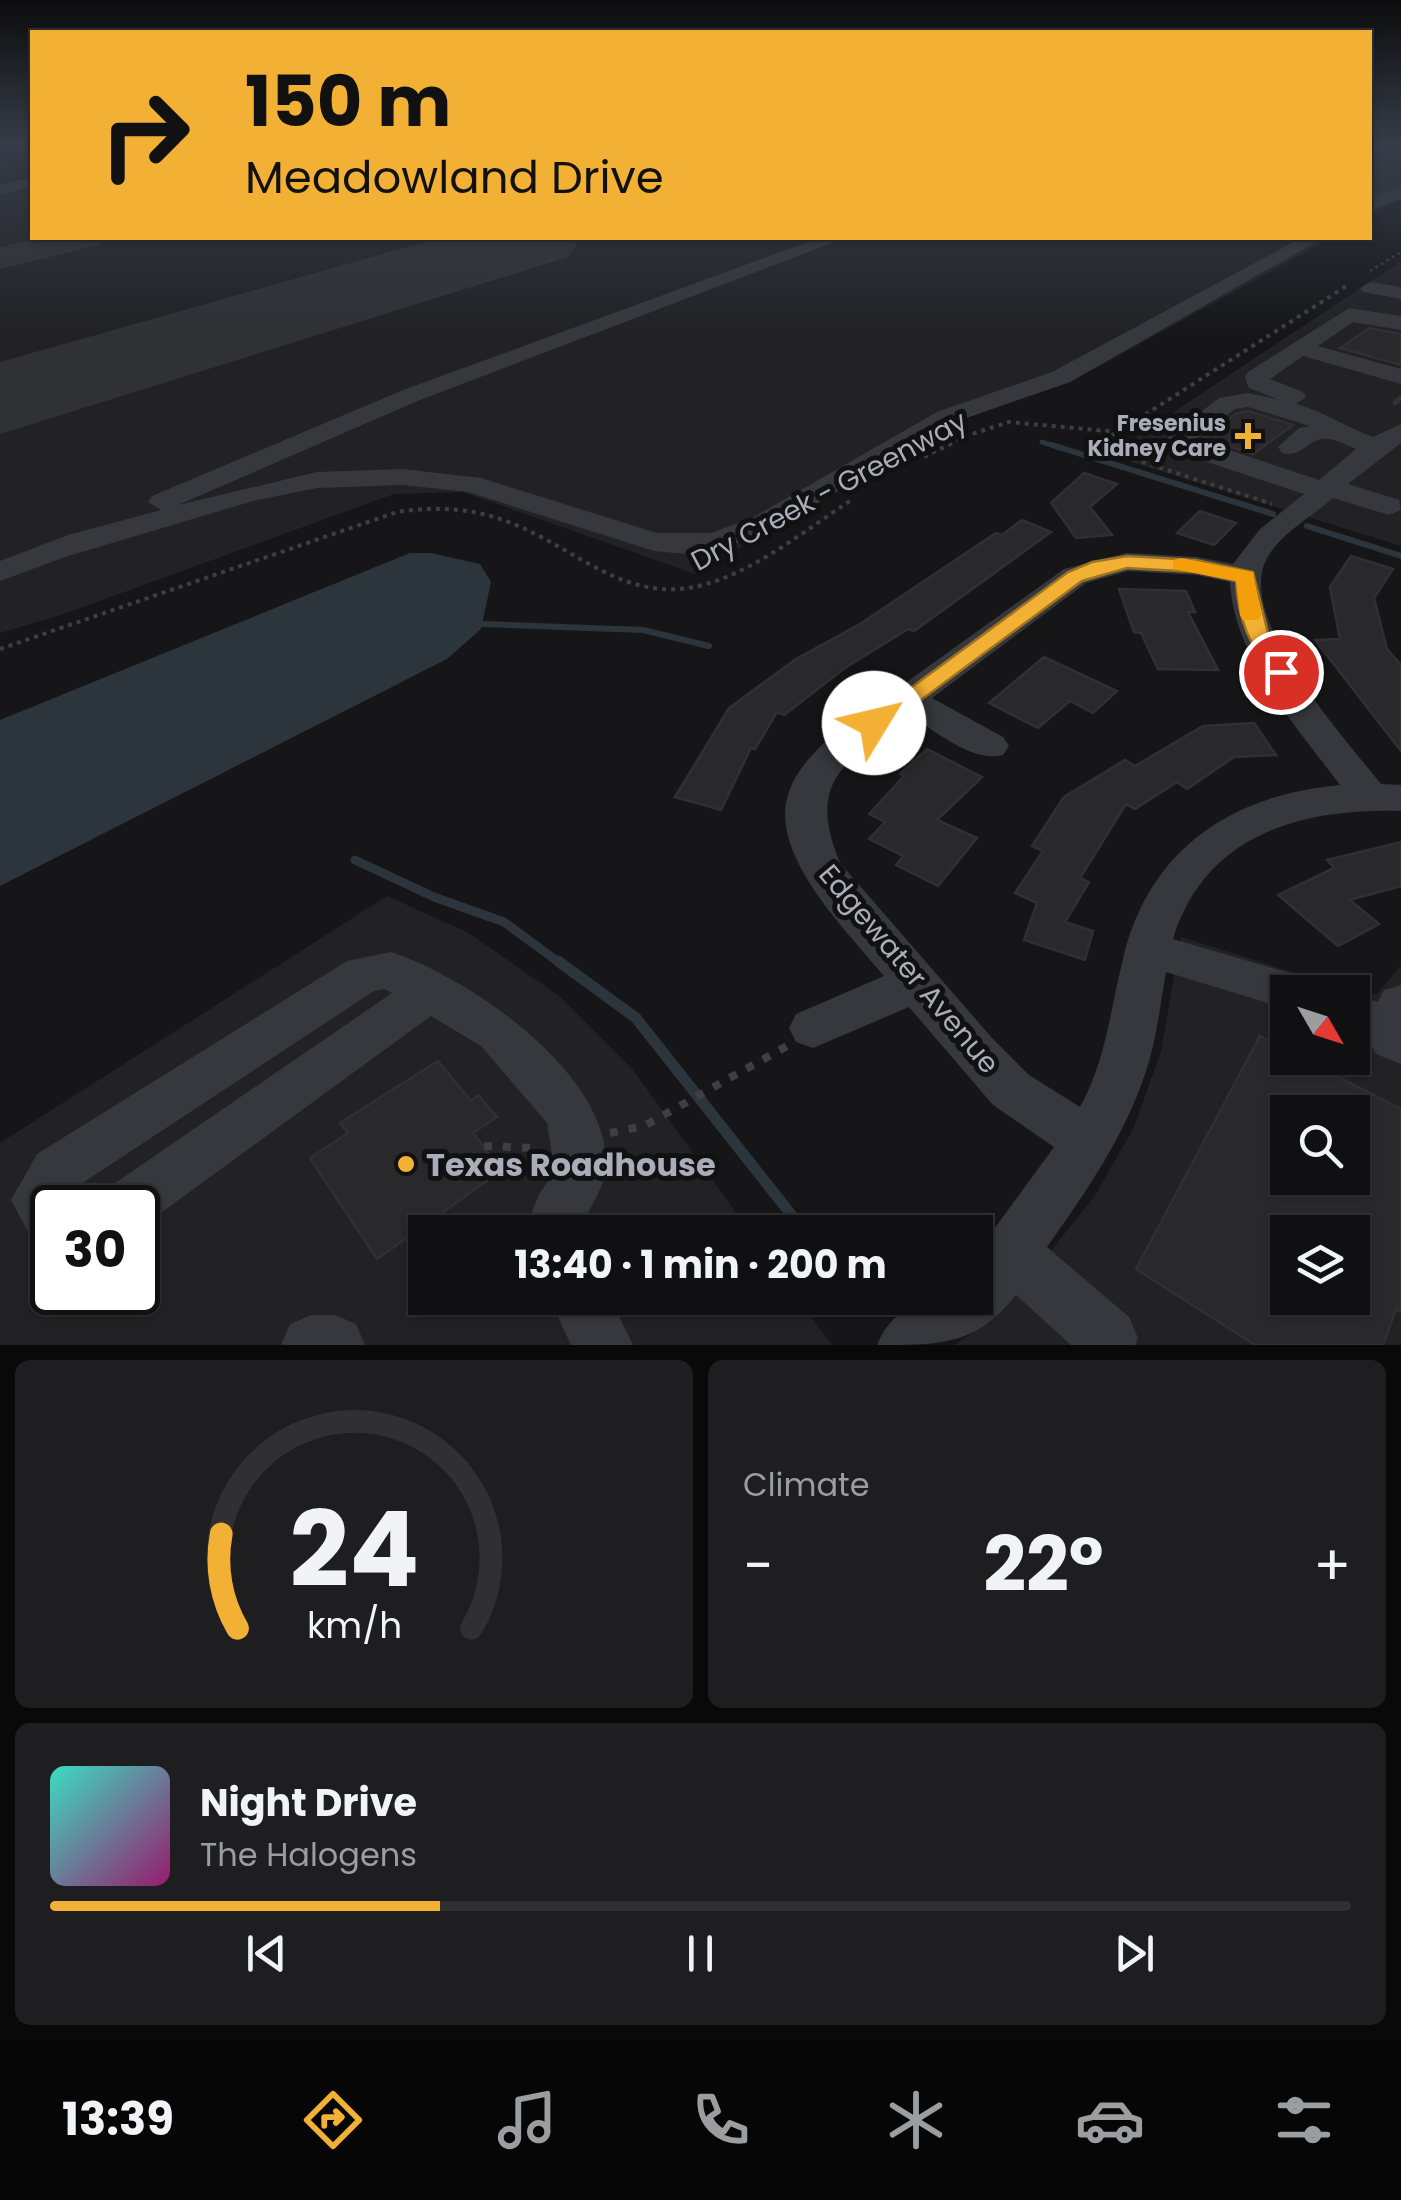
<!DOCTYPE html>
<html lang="en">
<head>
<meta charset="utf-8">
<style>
	:root { --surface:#101012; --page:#1e1e20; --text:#f1f3f6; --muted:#9c9d9f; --line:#303032; --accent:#f2b134 }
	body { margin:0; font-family:Poppins,sans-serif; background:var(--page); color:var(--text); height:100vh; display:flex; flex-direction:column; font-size:38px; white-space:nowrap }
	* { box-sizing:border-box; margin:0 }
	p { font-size:32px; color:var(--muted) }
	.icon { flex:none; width:55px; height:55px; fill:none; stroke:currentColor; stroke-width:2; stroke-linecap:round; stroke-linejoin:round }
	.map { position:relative; height:1345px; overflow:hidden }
	.side { display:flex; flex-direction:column; gap:15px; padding:15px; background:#09090a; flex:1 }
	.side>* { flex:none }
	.guide { position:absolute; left:30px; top:30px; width:1342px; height:210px; border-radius:0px; box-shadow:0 2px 8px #0004,0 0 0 2px var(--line); background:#f2b134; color:#111; overflow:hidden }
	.needle { width:65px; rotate:129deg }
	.tools { position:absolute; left:1270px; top:975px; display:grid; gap:20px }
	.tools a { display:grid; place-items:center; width:100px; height:100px; border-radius:0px; background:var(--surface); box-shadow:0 2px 8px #0004,0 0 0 2px var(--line); font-size:50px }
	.speed { position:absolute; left:30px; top:1185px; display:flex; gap:20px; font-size:50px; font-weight:700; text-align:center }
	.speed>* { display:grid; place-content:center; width:130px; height:130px; border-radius:50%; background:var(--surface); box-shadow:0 2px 8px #0004,0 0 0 2px var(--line); line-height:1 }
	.speed .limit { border:5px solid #111; border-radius:15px; background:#fff; color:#111 }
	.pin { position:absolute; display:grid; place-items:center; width:85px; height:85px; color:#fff; margin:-42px; border:5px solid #fff; border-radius:50%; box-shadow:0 2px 10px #0007 }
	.me { position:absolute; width:110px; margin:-55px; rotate:54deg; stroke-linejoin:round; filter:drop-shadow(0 0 8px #0008) }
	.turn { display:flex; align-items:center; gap:35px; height:210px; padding:0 50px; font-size:45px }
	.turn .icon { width:130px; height:130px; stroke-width:2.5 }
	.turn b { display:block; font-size:70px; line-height:85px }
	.big { font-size:75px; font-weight:700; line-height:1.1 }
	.side .tile { flex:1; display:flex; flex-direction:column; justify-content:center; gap:15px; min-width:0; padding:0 35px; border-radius:15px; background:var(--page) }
	.side .dial { align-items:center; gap:0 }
	.dial svg { height:260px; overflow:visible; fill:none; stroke:var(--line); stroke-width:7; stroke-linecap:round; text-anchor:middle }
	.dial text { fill:var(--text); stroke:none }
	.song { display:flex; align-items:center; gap:30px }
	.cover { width:120px; height:120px; border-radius:15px; background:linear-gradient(135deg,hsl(170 70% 55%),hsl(320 70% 35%)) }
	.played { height:10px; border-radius:5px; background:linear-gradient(90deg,var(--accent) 30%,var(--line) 30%) }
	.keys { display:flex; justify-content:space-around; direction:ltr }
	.heat { display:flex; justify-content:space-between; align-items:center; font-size:55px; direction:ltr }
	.side .tiles { flex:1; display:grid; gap:15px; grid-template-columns:1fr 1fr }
	.tile:last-child { grid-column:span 2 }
	.trip { position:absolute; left:408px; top:1215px; width:585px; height:100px; border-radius:0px; background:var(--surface); box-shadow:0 2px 8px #0004,0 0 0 2px var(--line); font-weight:700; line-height:100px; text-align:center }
	.dock { display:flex; height:160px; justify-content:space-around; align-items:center; background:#060607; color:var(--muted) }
	.dock .icon { width:70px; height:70px }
	.dock .current { color:var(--accent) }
	.dock b { font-size:45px; color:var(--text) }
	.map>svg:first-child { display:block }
	.built { fill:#222225; fill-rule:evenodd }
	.water { fill:#2c353c }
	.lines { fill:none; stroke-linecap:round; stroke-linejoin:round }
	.stream-far3 { stroke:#2c353c; stroke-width:5 }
	.stream-far2 { stroke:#2c353c; stroke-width:6 }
	.stream-far1 { stroke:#2c353c; stroke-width:9 }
	.stream { stroke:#2c353c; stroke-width:11 }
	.taxiway { fill:#303135; fill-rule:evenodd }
	.runway { fill:#303135; fill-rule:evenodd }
	.building { fill:#29292c; stroke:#303034; stroke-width:2.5; fill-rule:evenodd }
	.path-far2 { stroke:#3d3f44; stroke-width:2.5; stroke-dasharray:2.5 4; stroke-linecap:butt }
	.path-far1 { stroke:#3d3f44; stroke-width:4; stroke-dasharray:4 5; stroke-linecap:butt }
	.path { stroke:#3d3f44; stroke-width:8; stroke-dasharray:8 11; stroke-linecap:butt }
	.minor { fill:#37383d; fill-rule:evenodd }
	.route { fill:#f2b134; stroke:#9d7322; stroke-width:2.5 }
	.slow { fill:#f59e0b }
	.poi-dot { fill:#f2b134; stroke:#111113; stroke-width:4 }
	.labels { text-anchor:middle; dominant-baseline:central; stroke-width:10; stroke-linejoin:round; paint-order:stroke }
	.far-poi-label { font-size:22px; font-weight:bold; fill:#a8adb8; stroke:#111113; text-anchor:end }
	.street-label { font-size:28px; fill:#a8adb8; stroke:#111113 }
	.near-poi-label { font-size:32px; font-weight:bold; fill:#a8adb8; stroke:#111113; text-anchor:start }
</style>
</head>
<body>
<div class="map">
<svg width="1401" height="1345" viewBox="0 0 1401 1345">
	<rect width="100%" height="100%" fill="#161618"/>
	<path class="built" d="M1370 145H1401V199L1370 216Z
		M32 179V238H1331L1069 383 968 415 695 574 463 492 394 494 61 615 0 633V186Z
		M1401 261V546L1109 455Z
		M387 896 469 933 559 996 633 1070 750 1232H425V1298H797L832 1345H0V1143ZM52 1208H138V1292H52Z
		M1181 937 1369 996 1378 993 1401 965V1345H955L1006 1307 1094 1197 1134 1127 1161 1051ZM1288 992H1352V1058H1288ZM1288 1112H1352V1178H1288ZM1288 1232H1352V1298H1288Z"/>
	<path class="water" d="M410 553H431L480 564 491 582 481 629 447 659 0 886V720Z"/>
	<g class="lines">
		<path class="stream-far3" d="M1395 403 1401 398
			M1042 442 1060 448"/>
		<path class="stream-far2" d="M1052 445 1273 514
			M1307 526 1401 556
			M482 624 643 630 709 646"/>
		<path class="stream-far1" d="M355 860 434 897 504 922 561 964"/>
		<path class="stream" d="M558 961 636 1018 805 1232"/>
		<path class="taxiway" d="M42 238H105L99 245 0 269V247Z
			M39 374 55 378 62 388 55 398 0 410V382Z"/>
		<path class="runway" d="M439 238H581L568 257 0 434V362Z"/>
	</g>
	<path class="building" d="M1369 328 1401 334V365L1340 348Z
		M1248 411 1293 425 1253 454 1204 437 1237 413Z
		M1084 473 1117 484 1090 507 1112 535 1076 538 1051 503Z
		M1200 511 1236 523 1214 545 1177 533Z
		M1022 520 1051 532 914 631 908 629 845 668 784 715 777 712 755 749 751 748 721 810 675 797 729 708 796 659 860 624 996 533 1002 535Z
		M1351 556 1393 569 1374 598 1387 649 1401 665V751L1315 640 1340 639 1330 587Z
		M1119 589 1186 591 1195 612H1188L1218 670 1158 669 1141 633 1134 632Z
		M1044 657 1117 691 1093 713 1070 701 1038 728 989 703Z
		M1254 723 1276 755 1234 757 1187 789 1177 782 1135 809 1126 804 1080 878 1089 882 1065 922 1093 931 1085 960 1024 940 1037 903 1015 893 1043 851 1032 846 1064 797 1125 760 1135 766 1203 726Z
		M927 749 982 777 937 820 977 838 938 886 896 865 903 856 869 839 885 822 869 814 904 776 900 774Z
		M1401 842V886L1350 900 1379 924 1338 946 1278 895 1334 868 1327 860Z
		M1260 1036 1288 1051V1058H1301L1401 1109V1312L1396 1309 1383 1345H1255L1136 1269ZM1288 1112H1352V1178H1288ZM1288 1232H1352V1298H1288Z
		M438 1061 471 1101 478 1095 497 1117 473 1133 502 1170 377 1259 310 1158 348 1133 340 1123Z"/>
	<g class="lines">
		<path class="path-far2" d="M0 166 4 167
			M1370 271 1401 252"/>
		<path class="path-far1" d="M1115 433 1096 447 1272 504
			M924 457 969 435 1009 422 1118 432 1348 285
			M0 649 397 512C436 506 474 508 511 523 578 549 625 605 703 585 757 570 804 531 850 501"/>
		<path class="path" d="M610 1133 644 1126 787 1046
			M484 1146 538 1148"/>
		<path class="minor" d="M32 177V187L0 195V185Z
			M1401 186V198L1370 211V199Z
			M819 238H845L420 400 178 505 317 472 403 469 481 478 657 533H711L752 518 937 412 1052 372 1301 238H1323L1070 382 955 422 772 530 727 547 687 554 654 551 468 492 403 485 317 488 253 501 65 557 0 581V561L68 535 161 510 148 502 152 496 403 390Z
			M1370 282 1401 287V299L1363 292 1360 288Z
			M1349 308 1401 316V330L1353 322 1318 346 1401 369V384L1303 356 1270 379 1303 392 1306 397 1296 404C1324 411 1345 427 1373 437L1401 424V443L1348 484 1399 500 1401 510 1389 515 1333 498C1312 517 1279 534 1266 560 1236 620 1346 739 1381 784L1401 785V811C1302 808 1205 834 1173 939L1310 979 1316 992H1288V1009L1166 972C1160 1005 1157 1039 1146 1071 1125 1136 1086 1192 1047 1247L1129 1317 1138 1338 1135 1345H1071L1016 1295C976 1345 943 1345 877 1345 895 1301 933 1298 975 1298V1255L1054 1147 993 1105 909 1007 813 1048 796 1042 789 1028 796 1014 884 976C849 933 769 856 788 795 795 771 812 755 829 738L1064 569 1127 553 1197 557 1233 564 1260 529 1304 494 1180 453 1166 439 1219 398 1248 393 1280 400 1249 388 1245 377 1248 372ZM1248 407 1310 426 1299 428 1278 447 1282 453C1301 458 1305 442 1322 439 1332 437 1346 445 1356 449L1319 480 1196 439 1235 409ZM1128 571 1197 575 1230 582C1234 658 1297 727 1340 785 1231 795 1149 849 1123 959 1110 1010 1106 1061 1080 1107L1029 1075 992 1038 840 863C805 778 847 762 909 715 936 731 972 763 1003 755L1009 746 1003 737 932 698 1086 583Z
			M391 952C468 977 606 1071 606 1162 606 1190 587 1208 580 1232H524L539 1194 549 1180 553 1161 547 1123 481 1046 431 1016 143 1226 138 1228V1208H97L105 1190 392 993 385 989 374 991 75 1188 69 1198 74 1208H52V1246L32 1239 11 1200 37 1154 347 961Z
			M1401 985V1064L1376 1054 1368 1039 1352 1033V994L1378 1002 1384 990Z
			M549 1298H610L633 1345H571Z
			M311 1315H335L356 1324 365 1345H281L290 1324Z"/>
	</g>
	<linearGradient id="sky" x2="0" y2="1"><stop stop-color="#0c0c0d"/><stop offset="0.43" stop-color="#363c48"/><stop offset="1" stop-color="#363c48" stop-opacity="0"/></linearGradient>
	<rect width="1401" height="334" fill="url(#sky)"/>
	<path class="route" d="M1127 556 1196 560 1253 572 1270 641 1292 672 1289 677H1273C1250 645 1238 620 1236 581L1196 572 1127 568 1082 581 883 728 874 731 863 723 1068 572 1092 562Z"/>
	<path class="slow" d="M1181 558 1253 572 1261 615 1258 620H1243L1240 615 1236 581 1173 569V560Z"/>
	<g class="poi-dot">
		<path d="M1243 421h10v10h10v10h-10v10h-10v-10h-10v-10h10z"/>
		<circle cx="406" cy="1164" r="10"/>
	</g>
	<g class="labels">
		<g class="far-poi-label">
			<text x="1226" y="423">Fresenius<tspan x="1226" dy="25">Kidney Care</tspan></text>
		</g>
		<g class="street-label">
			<text transform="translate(829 491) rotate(-28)">Dry Creek - Greenway</text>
			<text transform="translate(909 969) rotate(50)">Edgewater Avenue</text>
		</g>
		<g class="near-poi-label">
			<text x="426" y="1164">Texas Roadhouse</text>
		</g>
	</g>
</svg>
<div class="tools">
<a><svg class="needle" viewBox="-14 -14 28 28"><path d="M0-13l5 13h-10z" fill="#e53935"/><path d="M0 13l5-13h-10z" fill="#9c9d9f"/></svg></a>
<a><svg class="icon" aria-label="search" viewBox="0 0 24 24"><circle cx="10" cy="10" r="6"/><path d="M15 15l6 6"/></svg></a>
<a><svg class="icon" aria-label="layers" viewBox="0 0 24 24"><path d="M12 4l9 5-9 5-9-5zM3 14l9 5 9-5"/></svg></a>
</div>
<div class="speed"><div class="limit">30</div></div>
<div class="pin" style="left:1281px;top:672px;background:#d93025"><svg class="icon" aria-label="arrive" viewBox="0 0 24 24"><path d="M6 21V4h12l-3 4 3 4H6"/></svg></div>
<svg class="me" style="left:874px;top:723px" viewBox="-20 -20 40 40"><circle r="19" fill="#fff"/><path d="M0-13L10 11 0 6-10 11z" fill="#f2b134"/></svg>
<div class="trip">13:40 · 1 min · 200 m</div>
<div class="guide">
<div class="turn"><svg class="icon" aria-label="right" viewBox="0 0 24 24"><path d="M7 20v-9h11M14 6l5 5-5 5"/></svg><div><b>150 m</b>Meadowland Drive</div></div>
</div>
</div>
<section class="side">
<div class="tiles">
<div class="tile dial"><svg viewBox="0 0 100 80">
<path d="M14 69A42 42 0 1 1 86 69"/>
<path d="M14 69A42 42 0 0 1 9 40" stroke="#f2b134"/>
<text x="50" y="56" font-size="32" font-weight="700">24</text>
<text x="50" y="72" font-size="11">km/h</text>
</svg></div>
<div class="tile"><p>Climate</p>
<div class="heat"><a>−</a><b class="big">22°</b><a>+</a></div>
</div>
<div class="tile">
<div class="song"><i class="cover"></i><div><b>Night Drive</b><p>The Halogens</p></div></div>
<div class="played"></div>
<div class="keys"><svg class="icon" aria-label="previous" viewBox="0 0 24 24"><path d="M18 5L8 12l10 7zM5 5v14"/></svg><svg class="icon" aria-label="pause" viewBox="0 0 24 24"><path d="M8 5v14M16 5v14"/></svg><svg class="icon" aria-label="next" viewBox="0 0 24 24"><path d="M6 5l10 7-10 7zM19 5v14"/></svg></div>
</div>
</div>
</section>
<nav class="dock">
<b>13:39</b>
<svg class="icon current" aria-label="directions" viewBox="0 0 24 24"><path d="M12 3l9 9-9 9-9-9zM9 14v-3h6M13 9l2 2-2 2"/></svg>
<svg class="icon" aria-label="music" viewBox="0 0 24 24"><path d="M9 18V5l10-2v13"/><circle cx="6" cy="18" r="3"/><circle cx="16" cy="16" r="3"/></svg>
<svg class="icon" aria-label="phone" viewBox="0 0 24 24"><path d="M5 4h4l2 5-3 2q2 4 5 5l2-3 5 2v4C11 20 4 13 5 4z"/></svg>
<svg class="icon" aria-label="climate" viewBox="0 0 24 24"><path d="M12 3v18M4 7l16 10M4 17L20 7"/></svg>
<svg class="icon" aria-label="car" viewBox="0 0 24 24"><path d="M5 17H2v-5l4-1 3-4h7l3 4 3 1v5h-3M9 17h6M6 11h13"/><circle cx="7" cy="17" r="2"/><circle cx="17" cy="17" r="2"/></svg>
<svg class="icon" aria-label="filters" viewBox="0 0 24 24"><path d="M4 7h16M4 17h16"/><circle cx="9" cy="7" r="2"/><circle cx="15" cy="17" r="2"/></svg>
</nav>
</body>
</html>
